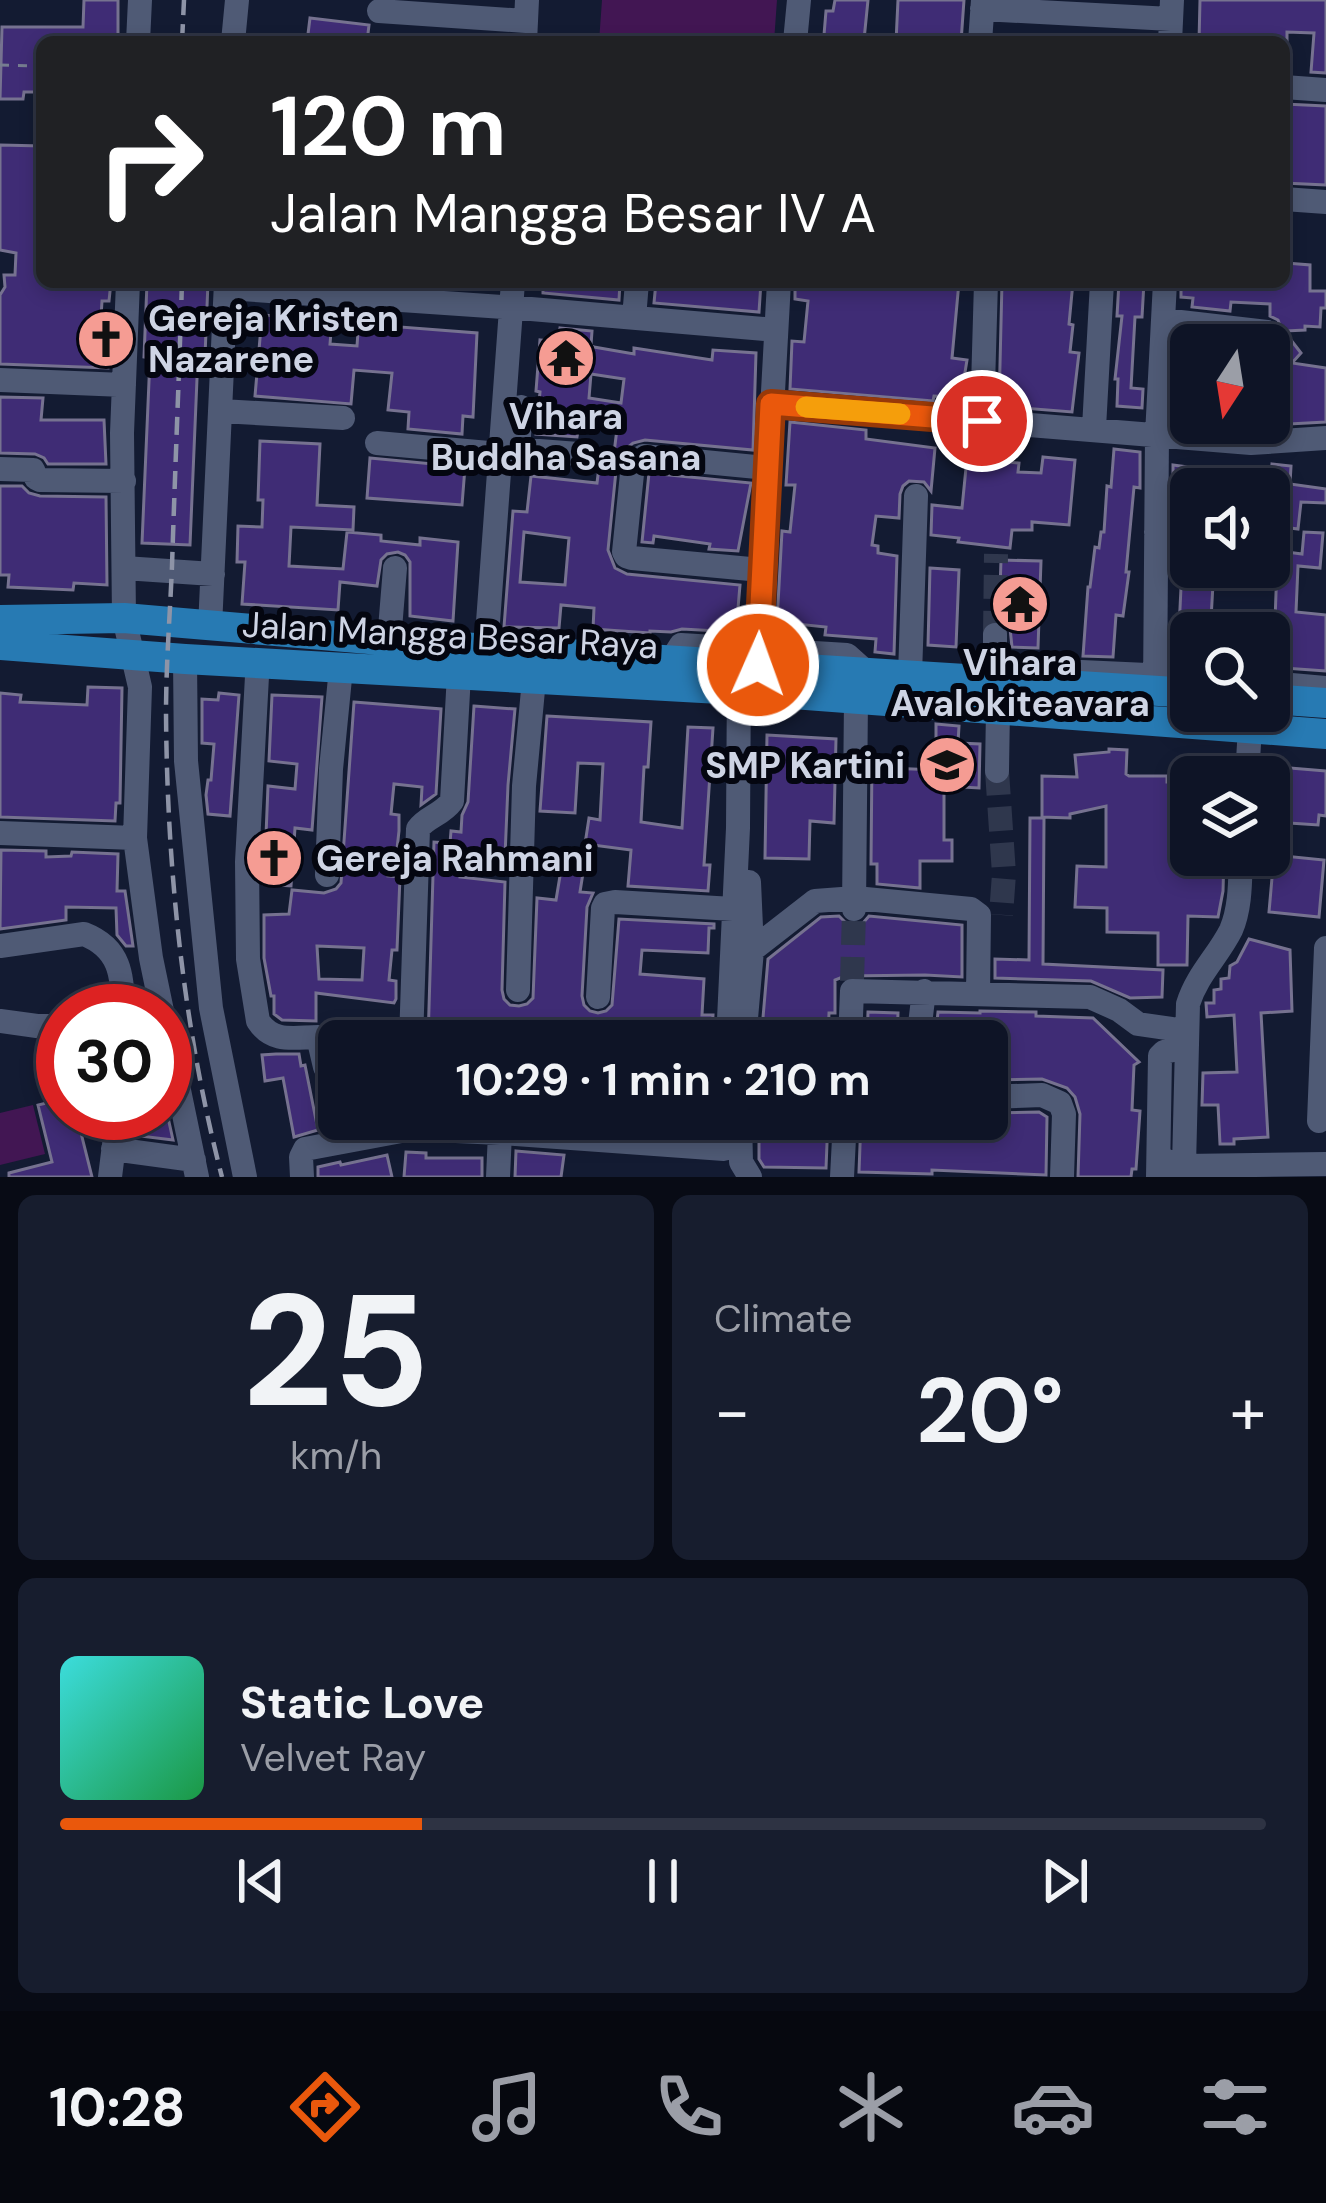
<!DOCTYPE html>
<html lang="en">
<head>
<meta charset="utf-8">
<style>
	:root { --surface:#0e1426; --page:#171d2e; --text:#f1f3f6; --muted:#9b9ea7; --line:#2e3343; --accent:#ea580c }
	body { margin:0; font-family:"DM Sans",sans-serif; background:var(--page); color:var(--text); height:100vh; display:flex; flex-direction:column; font-size:45px; white-space:nowrap }
	* { box-sizing:border-box; margin:0 }
	p { font-size:39px; color:var(--muted) }
	.icon { flex:none; width:66px; height:66px; fill:none; stroke:currentColor; stroke-width:2; stroke-linecap:round; stroke-linejoin:round }
	.map { position:relative; height:1177px; overflow:hidden }
	.drawer { display:flex; flex-direction:column; gap:18px; padding:18px; background:#080b15; flex:1 }
	.drawer>* { flex:none }
	.top-card { position:absolute; left:36px; top:36px; width:1254px; height:252px; border-radius:18px; box-shadow:0 6px 18px #0003,0 0 0 3px var(--line); background:#202124; color:#fff; overflow:hidden }
	.needle { width:78px; rotate:192deg }
	.fabs { position:absolute; left:1170px; top:324px; display:grid; gap:24px }
	.fabs a { display:grid; place-items:center; width:120px; height:120px; border-radius:18px; background:var(--surface); box-shadow:0 6px 18px #0003,0 0 0 3px var(--line); font-size:60px }
	.speed { position:absolute; left:36px; top:984px; display:flex; gap:24px; font-size:60px; font-weight:700; text-align:center }
	.speed>* { display:grid; place-content:center; width:156px; height:156px; border-radius:50%; background:var(--surface); box-shadow:0 6px 18px #0003,0 0 0 3px var(--line); line-height:1 }
	.speed .limit { border:18px solid #d22; background:#fff; color:#111 }
	.pin { position:absolute; display:grid; place-items:center; width:102px; height:102px; color:#fff; margin:-51px; border:6px solid #fff; border-radius:50%; box-shadow:0 3px 12px #0007 }
	.me { position:absolute; width:132px; margin:-66px; rotate:2deg; stroke-linejoin:round; filter:drop-shadow(0 0 9px #0008) }
	.turn { display:flex; align-items:center; gap:42px; height:252px; padding:0 36px; font-size:54px }
	.turn .icon { width:156px; height:156px; stroke-width:2.5 }
	.turn b { display:block; font-size:84px; line-height:102px }
	.big { font-size:90px; font-weight:700; line-height:1.1 }
	.drawer .card { flex:1; display:flex; flex-direction:column; justify-content:center; gap:18px; min-width:0; padding:0 42px; border-radius:18px; background:var(--page) }
	.drawer .dial { align-items:center; gap:0 }
	.dial b { font-size:156px; line-height:1 }
	.song { display:flex; align-items:center; gap:36px }
	.cover { width:144px; height:144px; border-radius:18px; background:linear-gradient(135deg,hsl(180 70% 55%),hsl(140 70% 35%)) }
	.played { height:12px; border-radius:6px; background:linear-gradient(90deg,var(--accent) 30%,var(--line) 30%) }
	.keys { display:flex; justify-content:space-around; direction:ltr }
	.heat { display:flex; justify-content:space-between; align-items:center; font-size:66px; direction:ltr }
	.drawer .tiles { flex:1; display:grid; gap:18px; grid-template-columns:1fr 1fr }
	.card:last-child { grid-column:span 2 }
	.trip { position:absolute; left:318px; top:1020px; width:690px; height:120px; border-radius:18px; background:var(--surface); box-shadow:0 6px 18px #0003,0 0 0 3px var(--line); font-weight:700; line-height:120px; text-align:center }
	.menu { display:flex; height:192px; justify-content:space-around; align-items:center; background:#06080f; color:var(--muted) }
	.menu .icon { width:84px; height:84px }
	.menu .current { color:var(--accent) }
	.menu b { font-size:54px; color:var(--text) }
	.map>svg:first-child { display:block }
	.green { fill:#421653 }
	.building { fill:#3f2c75; stroke:#767290; stroke-width:3; fill-rule:evenodd }
	.lines { fill:none; stroke-linecap:round; stroke-linejoin:round }
	.minor-tunnel { stroke:#2f374d; stroke-width:24; stroke-dasharray:24 12; stroke-linecap:butt }
	.path { stroke:#767d90; stroke-width:3; stroke-dasharray:9 9; stroke-linecap:butt }
	.minor { stroke:#4f5a75; stroke-width:24 }
	.major { stroke:#277ab3; stroke-width:30 }
	.rail { stroke:#8e94a7; stroke-width:4.5; stroke-dasharray:18 9; stroke-linecap:butt }
	.route-casing { stroke:#983908; stroke-width:30 }
	.route { stroke:#ea580c; stroke-width:21 }
	.slow { stroke:#f59e0b; stroke-width:21 }
	.labels { text-anchor:middle; dominant-baseline:central; stroke-width:12; stroke-linejoin:round; paint-order:stroke }
	.poi-label { font-size:36px; font-weight:bold; fill:#ced4e4; stroke:#040610; text-anchor:start }
	.street-label { font-size:36px; fill:#ced4e4; stroke:#040610 }
</style>
</head>
<body>
<div class="map">
<svg width="1326" height="1177" viewBox="0 0 1326 1177">
	<rect width="100%" height="100%" fill="#131b32"/>
	<path class="green" d="M602 0H777L774 42H599Z
		M33 1105 45 1154 0 1165V1113Z"/>
	<path class="building" d="M84 0H118V42H42V92H24L23 99H0L2 27H83Z
		M835 0H868L864 40 824 35 826 11H833Z
		M898 0H964L961 42H896Z
		M1200 0H1326V73L1311 72 1314 33 1287 32V42H1199Z
		M310 18 369 25 367 42H307Z
		M1284 104 1326 106V185L1284 183 1286 124H1284Z
		M0 145 42 146V185H39V208H41L42 231V282H111L109 301H102L100 333H109L108 368 0 364V295L5 287 4 275H15L16 253 0 250Z
		M1286 263 1310 265V291H1326V308H1321L1320 327 1305 326V330L1284 331 1301 353 1292 363 1326 368V422L1269 425V348L1279 343 1283 333 1278 320 1270 316V304L1231 302 1230 311 1192 307 1193 298 1181 297V282H1284Z
		M152 282H208L205 356 198 355 190 545 142 543 150 358 144 357 147 283Z
		M543 282H620L619 300 543 293Z
		M656 282H761L759 312 654 303Z
		M795 282H959L952 358 967 360 961 397 934 396 933 401 790 389 792 341 804 342 808 301 795 299Z
		M1002 282H1073L1069 324 1073 325 1070 352 1079 353 1072 412 999 406Z
		M1119 282H1144L1142 317H1135L1131 388 1143 389 1142 408 1117 406 1118 379H1115L1122 316H1117Z
		M262 315 332 320 330 344 357 346 358 332H400L401 327 477 333 473 417 463 416 462 434 408 429 409 412 388 410 392 373 354 370 351 404 255 396Z
		M560 328 592 331 591 345 594 347 634 354V348L712 360 713 350 756 353 753 450 645 440 633 443 622 452 617 461 608 550 615 568 627 574 740 585 736 632 682 629 671 632 650 631V633L593 629 594 608 561 605 559 628 504 627 513 511 527 512 531 476 597 483 600 459 613 461 618 421 581 414 577 437 536 434 540 392 536 391 540 340 558 342ZM591 374 624 379 621 403 589 398ZM524 532 569 538 565 585 520 582Z
		M1179 338 1191 340V395H1176Z
		M0 397 43 398 41 420H104L106 464H48L44 458 35 454 0 453Z
		M790 422 866 430V439L935 448 931 491 924 482 909 481 903 486 900 494 899 518 876 516 872 545 878 546V553L897 556 894 654 875 652 876 639 825 635 826 627 777 622 782 531 790 532 795 485H786Z
		M260 441 320 444 317 505 354 507 353 530 291 527 289 566 343 569 347 532 381 535V541L420 545V538L458 542 453 621 410 616V562L405 555 398 552 387 554 381 560 377 586 340 582 338 610 242 604 245 562H237L238 526 262 527 263 500H258Z
		M1114 449 1140 452V488L1134 487 1126 572H1129L1123 616 1116 615 1113 657 1083 656 1088 587H1090L1095 547 1099 548 1101 532H1104L1107 486 1111 487Z
		M1043 457 1075 460 1069 525 1032 522V530H1012L1010 548 958 542 959 538 931 535 932 505 962 508 967 458 1019 463 1018 472 1041 473Z
		M370 458 465 467 462 505 367 498Z
		M1272 464 1291 466 1290 484 1326 489V503L1301 502 1298 529 1282 527 1279 551 1302 554 1304 532 1323 533 1320 568 1298 566 1296 612 1326 615V671L1269 667V633H1191V660H1173L1174 629H1179L1182 567H1214L1211 619 1275 621 1277 566H1269L1270 489H1191V516H1173V465L1196 468V471L1255 476H1271Z
		M649 473 751 483 738 551 709 549 710 544 654 536 653 543 642 542Z
		M0 486H22L29 493 40 496 106 497 107 585 74 583 73 590 8 587 9 575H0Z
		M1001 560 1041 561 1038 648 1012 647 1010 628 999 619Z
		M930 568 959 570 956 647 928 645Z
		M88 687 122 688 120 803H116L115 821 0 817V693L21 695 20 702 87 705Z
		M219 693 239 695 230 816 208 814 206 795 208 780H211L214 744 202 743V699L218 700Z
		M272 695 322 697 312 830 295 828 291 886 264 884 268 786 295 789 297 764 269 761Z
		M354 702 441 709 436 794 421 805 422 787 394 784 391 814 399 815V831L397 849 391 848 388 876 400 877 397 950H392L389 980 396 981V999L394 1003 316 993V1021L282 1020 274 1014V996H271L264 958V915L289 914 292 890 324 893 336 889 341 883ZM317 946 364 948 362 980 319 979Z
		M474 706 515 709 508 785 505 856 462 854 460 877 505 882 502 990 504 999 510 1005 519 1006 527 1004 533 998 537 898 556 900 561 870 583 873 580 892 593 893 587 907 582 996 584 1005 590 1011 598 1013 606 1011 612 1005 619 919 714 924V928H709L708 953 642 950 640 974 704 979 702 1015H713L712 1035 617 1030V1041H428L434 842 450 843 451 831 461 832 462 815 468 802Z
		M547 716 651 722 648 767H644L641 822 682 828 688 727 713 728 704 865H710L708 891 628 886 631 850 585 844 589 818 600 820 603 764 578 763 575 813 540 811Z
		M936 724 959 726 958 743 980 744 979 788 944 786V840H952V861H920V888L877 884V864H871L872 758 889 759V768L936 770Z
		M767 735 836 739 834 823 810 821 809 859 765 858Z
		M1109 749 1127 750 1126 774 1129 776H1167V782H1189L1188 855H1224L1223 891 1218 917 1188 916 1187 965H1158V933L1107 932V908L1075 907 1077 866 1106 867V806L1070 814V818L1042 817V776L1077 777 1075 755 1109 752Z
		M1278 767 1326 771V816L1319 815 1318 825 1275 822Z
		M1030 818H1044L1043 964 1163 970 1162 997 1130 998 1091 981 995 978V959L1029 960Z
		M1 850 46 851V857L71 856 72 852 118 854 117 891H125L133 946H126L117 935 116 908 66 907V920L0 929Z
		M1274 855 1324 860 1319 917 1269 912Z
		M839 916 845 922 853 925 863 923 869 916 962 925V977L925 975 845 976 835 980V1013H829L828 1041H761L768 959 821 917Z
		M1249 939 1290 950 1292 1011 1261 1013 1268 1137 1234 1139V1144H1220L1218 1105H1202L1203 1073 1237 1072 1234 1015 1207 1017 1206 1003H1214V990L1221 989V979L1229 978 1230 966 1237 962Z
		M980 1011 1036 1012V1016L1093 1018 1139 1062 1134 1065 1132 1110 1140 1111 1136 1169H1132L1131 1177H1078L1080 1114 1075 1097 1067 1088 1042 1079 987 1080V1041H935L938 1012 980 1013Z
		M868 1012 898 1013 897 1041H867Z
		M359 1024 395 1027V1041H336L331 1025 359 1028Z
		M276 1054H299L301 1066 305 1065 318 1130 294 1137 283 1078 265 1081 262 1055Z
		M324 1084 339 1085V1119H376L319 1130Z
		M63 1099V1113H76L92 1177H9V1173L52 1162 38 1105Z
		M1039 1112 1047 1117 1046 1175 932 1170V1174L859 1172 861 1119H987V1113Z
		M134 1113H167L173 1140 132 1135Z
		M628 1119H712L711 1132 628 1126Z
		M759 1119H828L826 1168 764 1167 759 1159Z
		M516 1151 564 1155 561 1177H515Z
		M406 1152 426 1153V1158H482V1177H404Z
		M387 1155 392 1177H318V1167L340 1162 341 1165Z"/>
	<g class="lines">
		<path class="minor-tunnel" d="M995 635 996 554
			M997 771 1004 874 1001 915
			M852 981 854 912"/>
		<path class="path" d="M0 65 42 66"/>
		<path class="minor" d="M982 9 1171 19
			M379 11 526 21
			M138 42 140 0
			M233 42 237 0
			M525 42 527 0
			M795 42 799 0
			M980 42 983 0
			M1170 42 1172 0
			M1284 87 1326 90
			M1284 199 1326 202
			M128 282 122 433 124 618 140 687 135 838 151 958 162 1011
			M226 288 531 309 776 330
			M634 318 637 282
			M1163 320 1267 332
			M0 380 124 385
			M771 404 1251 443 1326 438
			M221 411 343 418
			M982 421 986 282
			M1094 428 1102 282
			M377 443 500 454
			M501 448 578 454
			M518 449 521 407
			M0 469 33 470 36 478 40 480 124 481
			M1156 532 1191 533
			M124 568 213 574
			M761 570 632 558 626 556 624 552 633 464 643 456 767 468
			M210 627 226 282
			M995 635V677
			M389 641 395 568
			M185 659 186 761 211 1008 245 1177
			M672 659 681 645 847 655 866 672
			M485 663 513 282
			M758 665 779 282
			M993 668 1191 677
			M910 675 916 496
			M257 676 247 862 248 959 258 1021C273 1044 295 1037 318 1037L325 1067 339 1069
			M1269 683 1326 688
			M1155 691 1157 435 1165 282
			M997 771 998 709
			M1247 777 1251 711
			M0 833 135 838
			M327 875 331 769 341 668
			M854 909 856 698
			M0 946 84 934C120 948 123 975 123 1011
			M752 950 815 901 855 898 971 909 979 915 978 994
			M518 990 524 786 533 690
			M598 997 603 908 605 904 615 902 733 909
			M0 1021 37 1026H63
			M165 1023 197 1177
			M411 1041 418 829C426 817 442 815 452 801L459 674
			M728 1041 738 828 739 672
			M744 1041 752 950 749 882
			M850 1041 852 991 1090 997 1119 1010 1138 1024 1186 1031
			M918 1041 924 991
			M987 1097 1042 1095 1060 1103 1064 1114 1062 1177
			M740 1119 741 1162 750 1177
			M1319 1121 1326 948
			M113 1149 194 1160
			M1159 1156 1170 1163 1184 1166 1326 1164
			M110 1177 118 1113
			M302 1177 301 1157 305 1149 412 1129 500 1133 724 1149
			M498 1177 500 1133
			M842 1177 845 1119
			M1158 1177 1160 1056 1164 1052 1186 1047
			M1178 1177 1184 1166 1188 1004C1197 975 1218 956 1231 930 1241 907 1240 879 1241 855"/>
		<path class="major" d="M0 620 124 618 486 649 1191 693
			M0 645 185 659 738 690 1326 734
			M1269 699 1326 703"/>
		<path class="rail" d="M182 42 184 0
			M182 282C179 377 175 472 172 566 170 615 166 664 166 713 167 868 183 1027 222 1177"/>
	</g>
	<g class="lines">
		<defs>
			<path id="route" d="M758 665 771 404 982 421"/>
		</defs>
		<use href="#route" class="route-casing"/>
		<use href="#route" class="route"/>
		<path class="slow" d="M806 407 900 414"/>
	</g>
	<defs>
		<symbol id="church-disc" viewBox="-11 -11 22 22"><circle r="9.5" fill="#f59c93" stroke="#040610"/><path d="M-1.2-6h2.4v3.5h3.3v2.4h-3.3V6h-2.4V-.1h-3.3v-2.4h3.3Z" fill="#111"/></symbol>
		<symbol id="temple-disc" viewBox="-11 -11 22 22"><circle r="9.5" fill="#f59c93" stroke="#040610"/><path d="M0-6L5-2H3V0L6.5 2.5H4V6H1.5V3h-3V6H-4V2.5H-6.5L-3 0V-2H-5Z" fill="#111"/></symbol>
		<symbol id="school-disc" viewBox="-11 -11 22 22"><circle r="9.5" fill="#f59c93" stroke="#040610"/><path d="M0-5L7-2L0 1L-7-2ZM-4 1L0 2.5L4 1V4Q0 6-4 4Z" fill="#111"/></symbol>
	</defs>
	<g fill-rule="evenodd">
		<use href="#church-disc" x="73" y="306" width="66" height="66"/>
		<use href="#temple-disc" x="533" y="325" width="66" height="66"/>
		<use href="#temple-disc" x="987" y="571" width="66" height="66"/>
		<use href="#school-disc" x="914" y="732" width="66" height="66"/>
		<use href="#church-disc" x="241" y="825" width="66" height="66"/>
	</g>
	<g class="labels">
		<g class="poi-label">
			<text x="148" y="318">Gereja Kristen<tspan x="148" dy="41">Nazarene</tspan></text>
			<text x="566" y="416" text-anchor="middle">Vihara<tspan x="566" dy="41">Buddha Sasana</tspan></text>
			<text x="1020" y="662" text-anchor="middle">Vihara<tspan x="1020" dy="41">Avalokiteavara</tspan></text>
			<text x="905" y="765" text-anchor="end">SMP Kartini</text>
			<text x="316" y="858">Gereja Rahmani</text>
		</g>
		<g class="street-label">
			<text transform="translate(450 635) rotate(3)">Jalan Mangga Besar Raya</text>
		</g>
	</g>
</svg>
<div class="fabs">
<a><svg class="needle" viewBox="-14 -14 28 28"><path d="M0-13l5 13h-10z" fill="#e53935"/><path d="M0 13l5-13h-10z" fill="#9b9ea7"/></svg></a>
<a><svg class="icon" aria-label="sound" viewBox="0 0 24 24"><path d="M4 9h4l5-4v14l-5-4H4zM17 9q2 3 0 6"/></svg></a>
<a><svg class="icon" aria-label="search" viewBox="0 0 24 24"><circle cx="10" cy="10" r="6"/><path d="M15 15l6 6"/></svg></a>
<a><svg class="icon" aria-label="layers" viewBox="0 0 24 24"><path d="M12 4l9 5-9 5-9-5zM3 14l9 5 9-5"/></svg></a>
</div>
<div class="speed"><div class="limit">30</div></div>
<div class="pin" style="left:982px;top:421px;background:#d93025"><svg class="icon" aria-label="arrive" viewBox="0 0 24 24"><path d="M6 21V4h12l-3 4 3 4H6"/></svg></div>
<svg class="me" style="left:758px;top:665px" viewBox="-20 -20 40 40"><circle r="17" fill="#ea580c" stroke="#fff" stroke-width="3"/><path d="M0-11L8 9 0 5-8 9z" fill="#fff"/></svg>
<div class="trip">10:29 · 1 min · 210 m</div>
<div class="top-card">
<div class="turn"><svg class="icon" aria-label="right" viewBox="0 0 24 24"><path d="M7 20v-9h11M14 6l5 5-5 5"/></svg><div><b>120 m</b>Jalan Mangga Besar IV A</div></div>
</div>
</div>
<section class="drawer">
<div class="tiles">
<div class="card dial"><b>25</b><p>km/h</p></div>
<div class="card"><p>Climate</p>
<div class="heat"><a>−</a><b class="big">20°</b><a>+</a></div>
</div>
<div class="card">
<div class="song"><i class="cover"></i><div><b>Static Love</b><p>Velvet Ray</p></div></div>
<div class="played"></div>
<div class="keys"><svg class="icon" aria-label="previous" viewBox="0 0 24 24"><path d="M18 5L8 12l10 7zM5 5v14"/></svg><svg class="icon" aria-label="pause" viewBox="0 0 24 24"><path d="M8 5v14M16 5v14"/></svg><svg class="icon" aria-label="next" viewBox="0 0 24 24"><path d="M6 5l10 7-10 7zM19 5v14"/></svg></div>
</div>
</div>
</section>
<nav class="menu">
<b>10:28</b>
<svg class="icon current" aria-label="directions" viewBox="0 0 24 24"><path d="M12 3l9 9-9 9-9-9zM9 14v-3h6M13 9l2 2-2 2"/></svg>
<svg class="icon" aria-label="music" viewBox="0 0 24 24"><path d="M9 18V5l10-2v13"/><circle cx="6" cy="18" r="3"/><circle cx="16" cy="16" r="3"/></svg>
<svg class="icon" aria-label="phone" viewBox="0 0 24 24"><path d="M5 4h4l2 5-3 2q2 4 5 5l2-3 5 2v4C11 20 4 13 5 4z"/></svg>
<svg class="icon" aria-label="climate" viewBox="0 0 24 24"><path d="M12 3v18M4 7l16 10M4 17L20 7"/></svg>
<svg class="icon" aria-label="car" viewBox="0 0 24 24"><path d="M5 17H2v-5l4-1 3-4h7l3 4 3 1v5h-3M9 17h6M6 11h13"/><circle cx="7" cy="17" r="2"/><circle cx="17" cy="17" r="2"/></svg>
<svg class="icon" aria-label="filters" viewBox="0 0 24 24"><path d="M4 7h16M4 17h16"/><circle cx="9" cy="7" r="2"/><circle cx="15" cy="17" r="2"/></svg>
</nav>
</body>
</html>
